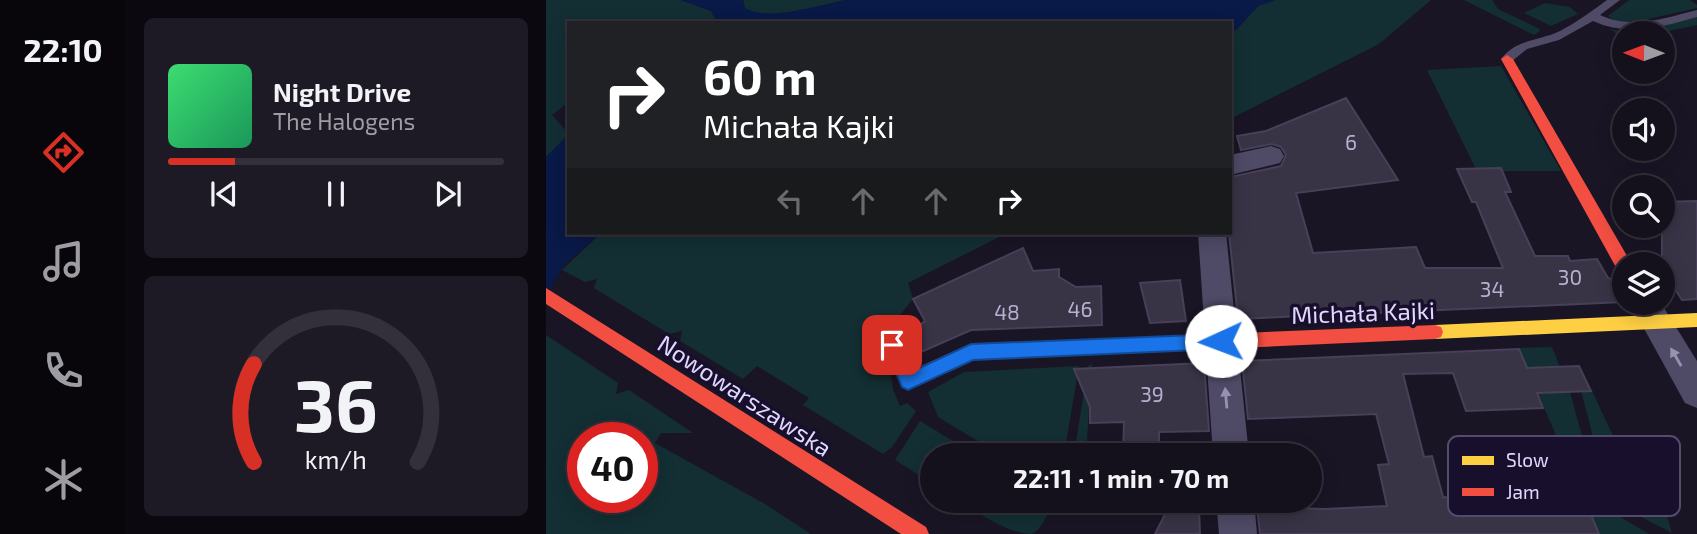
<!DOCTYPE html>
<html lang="en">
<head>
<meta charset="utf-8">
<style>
	:root { --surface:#14101c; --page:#1d1925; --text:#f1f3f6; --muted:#9d9da3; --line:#33303b; --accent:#d93025 }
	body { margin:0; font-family:"Exo 2",sans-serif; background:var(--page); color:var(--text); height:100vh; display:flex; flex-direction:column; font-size:26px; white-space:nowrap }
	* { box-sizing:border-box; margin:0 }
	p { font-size:23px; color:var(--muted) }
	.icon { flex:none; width:38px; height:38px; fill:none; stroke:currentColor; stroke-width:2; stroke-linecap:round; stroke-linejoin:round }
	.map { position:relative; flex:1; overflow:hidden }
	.details { display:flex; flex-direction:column; gap:18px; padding:18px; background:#0b090f; width:420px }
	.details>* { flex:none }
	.hud { position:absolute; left:21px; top:21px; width:665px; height:214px; border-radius:0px; box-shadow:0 4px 18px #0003,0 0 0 2px var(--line); background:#202124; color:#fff; overflow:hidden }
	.needle { width:46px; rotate:271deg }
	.buttons { position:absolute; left:1066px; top:21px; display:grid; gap:14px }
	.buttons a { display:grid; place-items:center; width:63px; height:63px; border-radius:50%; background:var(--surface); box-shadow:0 4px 18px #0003,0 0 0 2px var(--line); font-size:35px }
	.speed { position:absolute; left:21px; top:422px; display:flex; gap:14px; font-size:35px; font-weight:700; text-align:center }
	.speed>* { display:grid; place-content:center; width:91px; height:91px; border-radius:50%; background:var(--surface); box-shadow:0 4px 18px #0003,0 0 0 2px var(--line); line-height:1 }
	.speed .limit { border:10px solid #d22; background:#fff; color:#111 }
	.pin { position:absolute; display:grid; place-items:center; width:60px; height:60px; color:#fff; margin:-30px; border-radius:14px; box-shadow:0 4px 10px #0006 }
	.me { position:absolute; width:77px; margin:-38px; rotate:268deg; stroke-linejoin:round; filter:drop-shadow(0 0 5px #0008) }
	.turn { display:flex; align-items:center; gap:24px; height:147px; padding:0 21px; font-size:32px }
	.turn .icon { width:91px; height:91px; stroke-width:2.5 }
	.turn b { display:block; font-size:49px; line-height:60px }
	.lanes { display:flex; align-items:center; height:66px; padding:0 21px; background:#0003; justify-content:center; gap:35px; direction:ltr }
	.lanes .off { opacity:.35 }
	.details .widget { flex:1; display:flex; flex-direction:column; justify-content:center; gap:10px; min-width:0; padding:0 24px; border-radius:10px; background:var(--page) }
	.details .dial { align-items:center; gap:0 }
	.dial svg { height:182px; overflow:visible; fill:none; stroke:var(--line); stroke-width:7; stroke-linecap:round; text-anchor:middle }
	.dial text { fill:var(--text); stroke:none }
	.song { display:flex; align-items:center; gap:21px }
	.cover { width:84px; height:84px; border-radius:10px; background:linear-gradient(135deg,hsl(140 70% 55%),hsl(150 70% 35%)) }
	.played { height:7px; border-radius:4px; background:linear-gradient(90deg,var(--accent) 20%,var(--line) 20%) }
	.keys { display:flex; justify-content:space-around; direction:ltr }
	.trip { position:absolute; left:374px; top:443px; width:402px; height:70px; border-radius:35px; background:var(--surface); box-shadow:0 4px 18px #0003,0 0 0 2px var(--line); font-weight:700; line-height:70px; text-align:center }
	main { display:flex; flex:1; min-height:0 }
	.tab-bar { display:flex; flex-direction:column; width:126px; justify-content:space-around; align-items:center; background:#08060b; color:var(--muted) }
	.tab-bar .icon { width:49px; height:49px }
	.tab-bar .current { color:var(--accent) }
	.tab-bar b { font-size:32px; color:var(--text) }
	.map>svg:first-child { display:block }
	.green { fill:#132f33; fill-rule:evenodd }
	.water { fill:#091948 }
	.building { fill:#393346; stroke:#474058; stroke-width:2 }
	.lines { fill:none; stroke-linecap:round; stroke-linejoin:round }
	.lane { fill:#4f4a66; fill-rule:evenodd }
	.street { fill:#4f4a66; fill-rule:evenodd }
	.slow { fill:#ffcf43; fill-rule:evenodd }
	.jam { fill:#f24e42; fill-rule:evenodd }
	.oneway { fill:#9892b2 }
	.route { fill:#1a73e8; stroke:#114b97; stroke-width:2 }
	.labels { text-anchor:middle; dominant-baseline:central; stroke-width:7; stroke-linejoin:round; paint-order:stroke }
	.number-label { font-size:21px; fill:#b7b0d1 }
	.street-label { font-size:24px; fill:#e1d9ff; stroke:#170f2b }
	.key { fill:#170f2b; stroke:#544c6b; stroke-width:2 }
	.key-label { font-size:19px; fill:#e1d9ff }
</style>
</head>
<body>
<main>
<nav class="tab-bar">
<b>22:10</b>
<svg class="icon current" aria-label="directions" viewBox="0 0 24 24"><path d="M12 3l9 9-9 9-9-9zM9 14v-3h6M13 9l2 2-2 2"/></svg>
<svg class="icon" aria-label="music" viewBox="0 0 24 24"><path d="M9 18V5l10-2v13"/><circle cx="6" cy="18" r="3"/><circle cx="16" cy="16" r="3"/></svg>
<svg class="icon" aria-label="phone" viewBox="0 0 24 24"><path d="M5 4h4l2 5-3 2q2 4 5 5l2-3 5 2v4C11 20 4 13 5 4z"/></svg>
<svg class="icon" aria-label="climate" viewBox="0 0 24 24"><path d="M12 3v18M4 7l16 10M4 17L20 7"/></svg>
</nav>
<section class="details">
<div class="widget">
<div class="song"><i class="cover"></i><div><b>Night Drive</b><p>The Halogens</p></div></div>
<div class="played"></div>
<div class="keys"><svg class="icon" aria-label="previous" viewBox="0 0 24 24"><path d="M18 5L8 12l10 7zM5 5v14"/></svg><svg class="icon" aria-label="pause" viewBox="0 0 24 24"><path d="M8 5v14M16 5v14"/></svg><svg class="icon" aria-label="next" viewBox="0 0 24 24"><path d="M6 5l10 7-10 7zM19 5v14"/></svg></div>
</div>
<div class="widget dial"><svg viewBox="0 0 100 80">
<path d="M14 69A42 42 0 1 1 86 69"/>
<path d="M14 69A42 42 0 0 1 14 26" stroke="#d93025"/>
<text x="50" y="56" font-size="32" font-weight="700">36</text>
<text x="50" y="72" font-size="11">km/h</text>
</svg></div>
</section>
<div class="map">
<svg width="1151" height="534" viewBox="0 0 1151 534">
	<rect width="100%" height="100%" fill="#1a1525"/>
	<path class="green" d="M0 0H135L165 11 171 21 23 23V102L6 115 23 134 0 157Z
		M197 0H300C274 5 222 22 199 9Z
		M729 0H885L833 44 684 119V32L689 31 712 6Z
		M918 0H946L952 9 994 29 993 32 988 35Z
		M1083 0H1144L1151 5V8L1076 25 1062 16Z
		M999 3 1024 7 1032 14 1005 26 978 13Z
		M1151 17V25L1113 33H1078V39L1064 29 1082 33Z
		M955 66 1015 171H931L881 70Z
		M55 233H461L362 283 367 299 339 333 347 389 354 406 361 403 370 411 346 447 337 454 257 405 263 398 211 366 197 379 134 341 136 331 123 334 48 288 51 279 39 282 16 270Z
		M0 335 72 383 70 394 83 390 147 433H115L109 443 219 504 265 534H0ZM37 438H96V497H37Z
		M1006 347 1024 392 1038 444 1076 518 1103 534H1053L972 348Z
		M546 364 540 455H528L542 366Z
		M533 366 518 455H455L392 417 382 392 418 372Z
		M1035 391H1046L1091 487H1116L1115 496 1126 533 1082 510 1049 444Z
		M374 421 430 455H387V484L349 460Z
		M506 501 508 502C503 510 496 530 486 534 462 534 431 512 412 501Z"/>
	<path class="water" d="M135 0H197L199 8C222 22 274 5 300 0H729L712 6 689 31 684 32V23H168L170 21 165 11Z
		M23 134V233H55L18 265 0 297V157Z"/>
	<path class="building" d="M800 98 852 180 750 193 767 253 870 247 879 268H957L930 202H926L911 169 955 168 965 192H959L989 256H1022L1024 261 1051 259 1062 278 1078 284V302L692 319 683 233 684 177 735 166 740 155 735 147 726 144 695 150 691 136 720 131Z
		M1151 201V299L1136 300 1125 283 1116 284V202Z
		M477 248 487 271 513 269V277L530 287 555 286 556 325 425 330 373 353 364 332 379 321 367 299Z
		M634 280 640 321 604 323 594 283Z
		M973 349 981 368 1033 366 1045 391 991 393 997 408 920 411 907 373 857 374 878 457 886 456 897 497 951 501 950 492 1002 491 1001 486H1033L1053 534H714L711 507 780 509 841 506 832 465 843 464 830 414 702 419 696 361Z
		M658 363 663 431 613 432V455H577L578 422 544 423V407L528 369Z
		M624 504 653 507 654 534H609Z"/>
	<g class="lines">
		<path class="lane" d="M1061 0H1074L1054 15C1086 30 1119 18 1151 10V17C1116 27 1082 37 1047 21L1013 40 981 49 965 62H957L955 59C970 39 993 41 1014 31 1031 22 1046 11 1061 0Z"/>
		<path class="street" d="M725 146 734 149 738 156 734 163 684 175V155Z
			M652 233H680L703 455H667Z
			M1084 303H1115L1151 361V408L1139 403Z
			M670 500H708L711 534H673Z"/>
		<path class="slow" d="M1151 313V327L889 339 883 337 881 332 883 327 889 325Z"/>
		<path class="jam" d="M961 55 967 59 1084 261 1085 264H1078V273L1072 271 955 59Z
			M0 288 380 527 383 534H355L0 304Z
			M889 325 895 327 897 332 895 337 889 339 426 360 362 389 356 387 338 346 341 341 347 338 353 341 366 370 425 344Z"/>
	</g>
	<defs><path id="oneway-solid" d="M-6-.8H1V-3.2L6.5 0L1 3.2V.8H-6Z" transform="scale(1.75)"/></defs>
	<g class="oneway">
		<use href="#oneway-solid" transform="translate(1130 357) rotate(-120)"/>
		<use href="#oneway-solid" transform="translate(680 398) rotate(-95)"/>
	</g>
	<path class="route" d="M675 334 681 336 683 341 681 347 675 349 427 360 362 390 356 387 338 345 340 340 346 338 353 340 367 371 425 344Z"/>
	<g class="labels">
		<g class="number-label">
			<text x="805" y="141">6</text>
			<text x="1024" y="276">30</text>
			<text x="946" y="288">34</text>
			<text x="534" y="308">46</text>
			<text x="461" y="311">48</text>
			<text x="606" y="393">39</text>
		</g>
		<g class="street-label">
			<text transform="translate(817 312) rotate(-2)">Michała Kajki</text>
			<text transform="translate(199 395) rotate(33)">Nowowarszawska</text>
		</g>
	</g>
	<rect x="902" y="436" width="232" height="80" rx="10" class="key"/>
	<rect x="916" y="456" width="32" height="9" fill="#ffcf43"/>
	<rect x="916" y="488" width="32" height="8" fill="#f24e42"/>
	<g class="key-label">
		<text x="960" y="467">Slow</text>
		<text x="960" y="499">Jam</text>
	</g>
</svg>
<div class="buttons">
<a><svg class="needle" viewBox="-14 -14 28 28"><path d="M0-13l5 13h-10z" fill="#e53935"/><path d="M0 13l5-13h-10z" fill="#9d9da3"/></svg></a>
<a><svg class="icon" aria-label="sound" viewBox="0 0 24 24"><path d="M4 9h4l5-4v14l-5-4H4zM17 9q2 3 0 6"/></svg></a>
<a><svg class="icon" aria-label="search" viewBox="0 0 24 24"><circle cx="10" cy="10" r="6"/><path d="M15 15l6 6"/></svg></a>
<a><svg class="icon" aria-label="layers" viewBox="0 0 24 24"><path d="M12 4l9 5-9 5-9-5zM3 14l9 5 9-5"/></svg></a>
</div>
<div class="speed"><div class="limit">40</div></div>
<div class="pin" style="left:346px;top:345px;background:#d93025"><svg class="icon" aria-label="arrive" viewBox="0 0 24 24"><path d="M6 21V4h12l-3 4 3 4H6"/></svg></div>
<svg class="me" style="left:675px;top:341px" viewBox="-20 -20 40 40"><circle r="19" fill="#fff"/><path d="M0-13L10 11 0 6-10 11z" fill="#1a73e8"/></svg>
<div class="trip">22:11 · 1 min · 70 m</div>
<div class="hud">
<div class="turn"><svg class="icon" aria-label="right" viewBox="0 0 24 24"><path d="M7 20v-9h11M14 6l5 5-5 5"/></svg><div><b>60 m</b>Michała Kajki</div></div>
<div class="lanes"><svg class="icon off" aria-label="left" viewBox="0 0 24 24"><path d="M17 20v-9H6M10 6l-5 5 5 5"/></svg><svg class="icon off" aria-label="ahead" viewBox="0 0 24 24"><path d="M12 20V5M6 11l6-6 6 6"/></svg><svg class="icon off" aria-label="ahead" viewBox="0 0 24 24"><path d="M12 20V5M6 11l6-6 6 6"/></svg><svg class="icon" aria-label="right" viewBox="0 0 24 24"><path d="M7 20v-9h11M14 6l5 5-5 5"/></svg></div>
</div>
</div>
</main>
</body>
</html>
